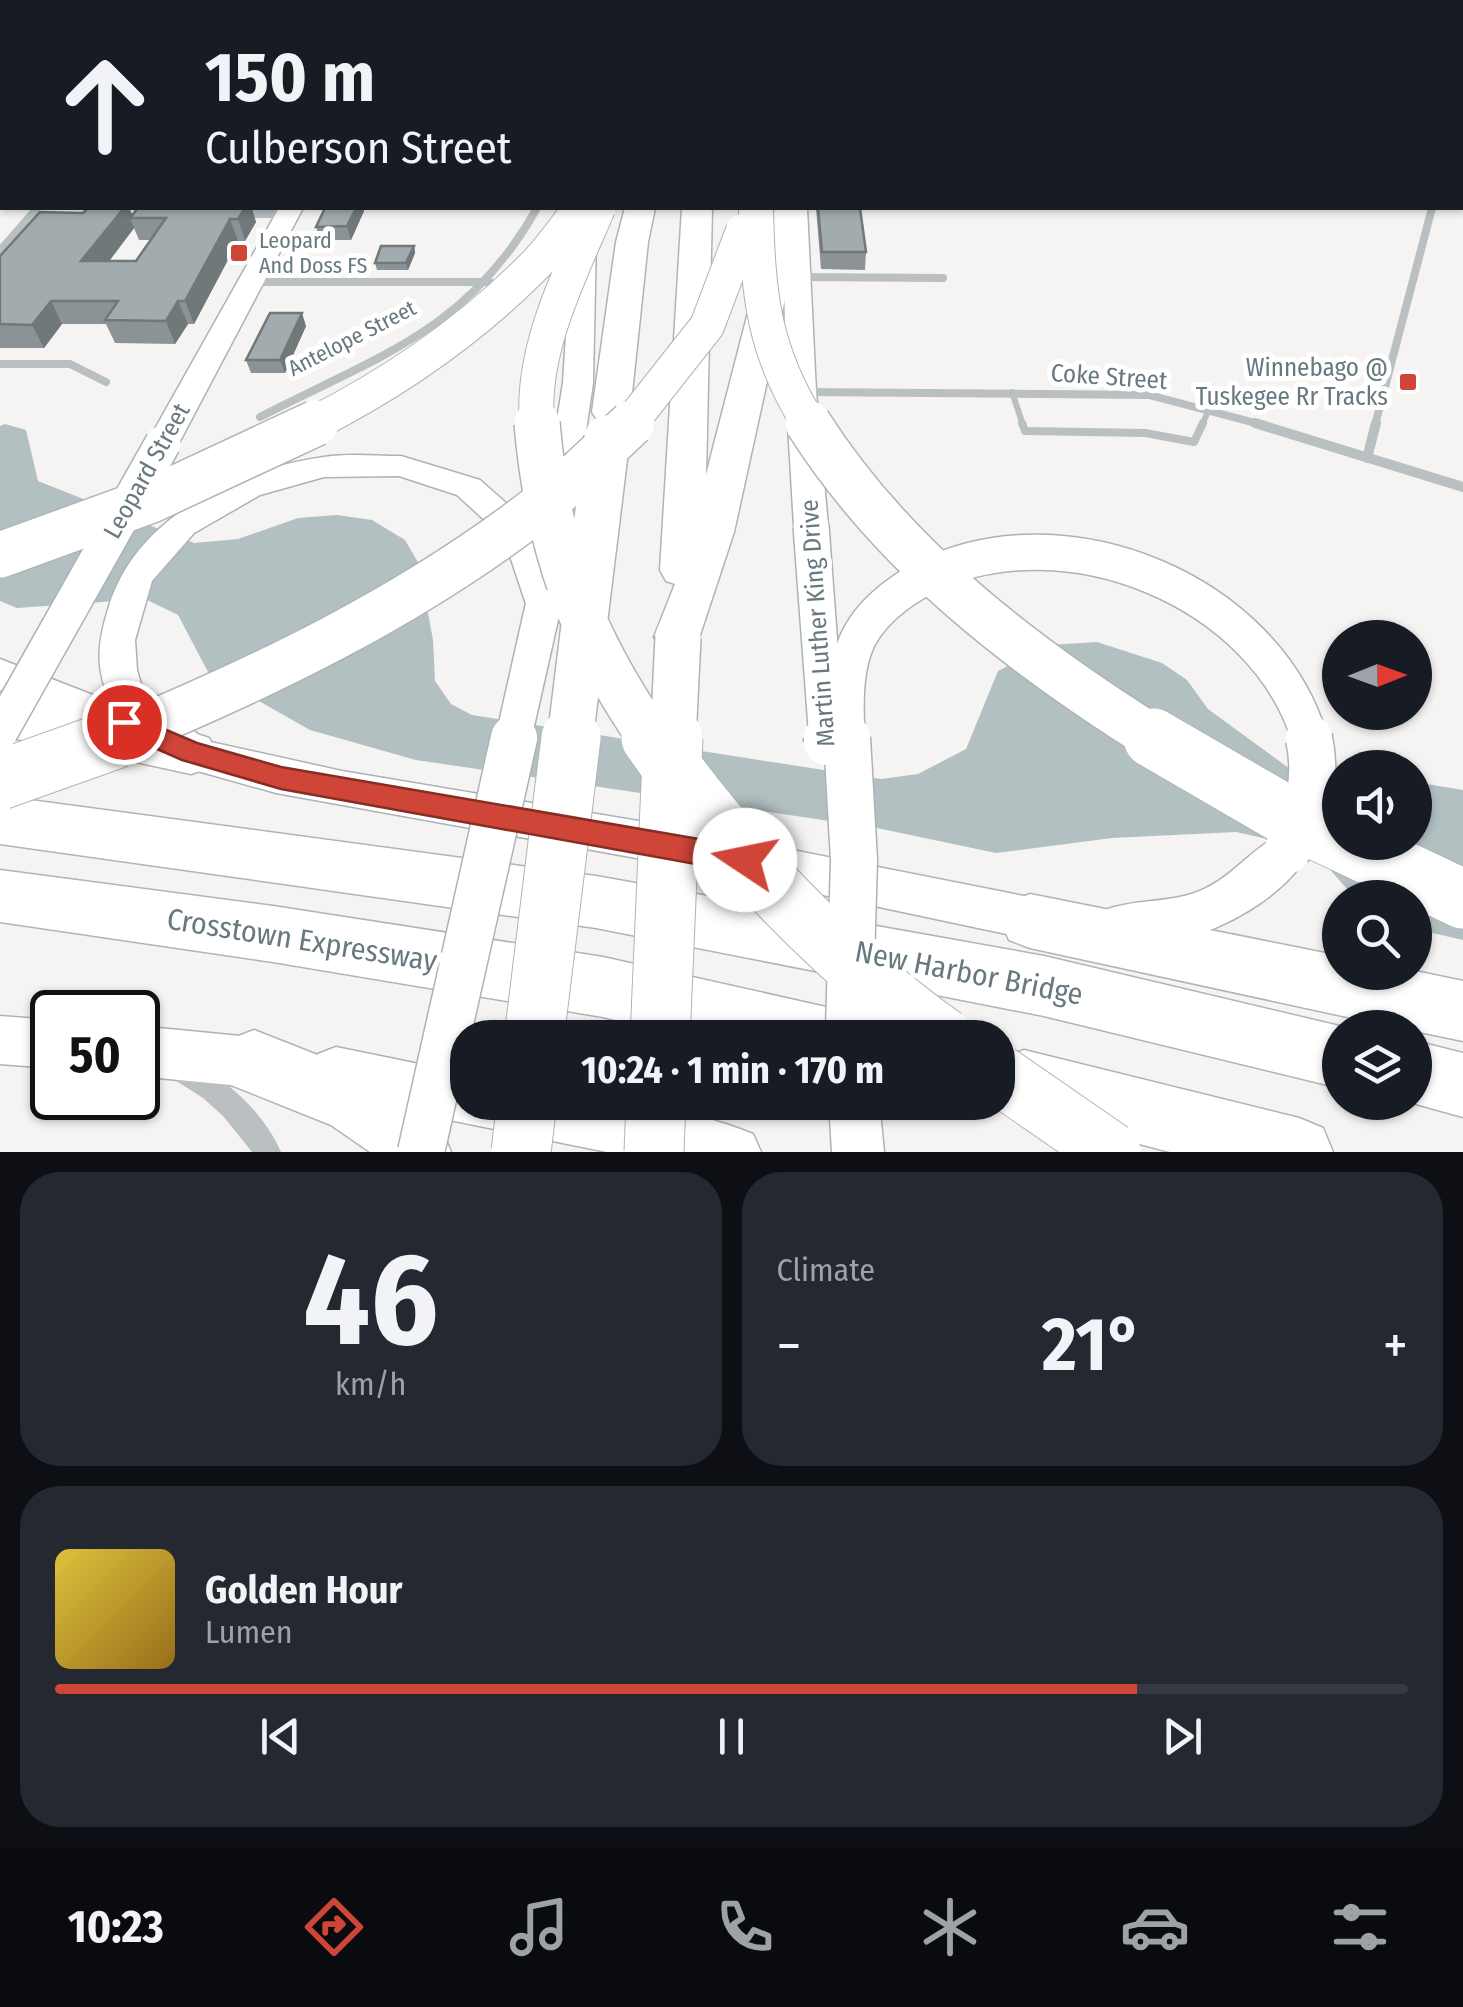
<!DOCTYPE html>
<html lang="en">
<head>
<meta charset="utf-8">
<style>
	:root { --surface:#171b24; --page:#242831; --text:#f1f3f6; --muted:#9ea1a6; --line:#363941; --accent:#cf4537 }
	body { margin:0; font-family:"Fira Sans Condensed",sans-serif; background:var(--page); color:var(--text); height:100vh; display:flex; flex-direction:column; font-size:38px; white-space:nowrap }
	* { box-sizing:border-box; margin:0 }
	p { font-size:32px; color:var(--muted) }
	.icon { flex:none; width:55px; height:55px; fill:none; stroke:currentColor; stroke-width:2; stroke-linecap:round; stroke-linejoin:round }
	.map { position:relative; height:1152px; overflow:hidden }
	.panel { display:flex; flex-direction:column; gap:20px; padding:20px; background:#0d0f14; flex:1 }
	.panel>* { flex:none }
	.top-card { position:absolute; left:0px; top:0px; width:1465px; height:210px; box-shadow:0 2px 8px #0004; background:#171b24; color:var(--text); overflow:hidden }
	.needle { width:65px; rotate:89deg }
	.tools { position:absolute; left:1322px; top:620px; display:grid; gap:20px }
	.tools a { display:grid; place-items:center; width:110px; height:110px; border-radius:50%; background:var(--surface); box-shadow:0 2px 8px #0004; font-size:50px }
	.speed { position:absolute; left:30px; top:990px; display:flex; gap:20px; font-size:50px; font-weight:700; text-align:center }
	.speed>* { display:grid; place-content:center; width:130px; height:130px; border-radius:50%; background:var(--surface); box-shadow:0 2px 8px #0004; line-height:1 }
	.speed .limit { border:5px solid #111; border-radius:15px; background:#fff; color:#111 }
	.pin { position:absolute; display:grid; place-items:center; width:85px; height:85px; color:#fff; margin:-42px; border:5px solid #fff; border-radius:50%; box-shadow:0 2px 10px #0007 }
	.me { position:absolute; width:110px; margin:-55px; rotate:281deg; stroke-linejoin:round; filter:drop-shadow(0 0 8px #0008) }
	.turn { display:flex; align-items:center; gap:35px; height:210px; padding:0 40px; font-size:45px }
	.turn .icon { width:130px; height:130px; stroke-width:2.5 }
	.turn b { display:block; font-size:70px; line-height:85px }
	.big { font-size:75px; font-weight:700; line-height:1.1 }
	.panel .widget { flex:1; display:flex; flex-direction:column; justify-content:center; gap:15px; min-width:0; padding:0 35px; border-radius:40px; background:var(--page) }
	.panel .dial { align-items:center; gap:0 }
	.dial b { font-size:130px; line-height:1 }
	.song { display:flex; align-items:center; gap:30px }
	.cover { width:120px; height:120px; border-radius:15px; background:linear-gradient(135deg,hsl(50 70% 55%),hsl(40 70% 35%)) }
	.played { height:10px; border-radius:5px; background:linear-gradient(90deg,var(--accent) 80%,var(--line) 80%) }
	.keys { display:flex; justify-content:space-around; direction:ltr }
	.heat { display:flex; justify-content:space-between; align-items:center; font-size:55px; direction:ltr }
	.panel .tiles { flex:1; display:grid; gap:20px; grid-template-columns:1fr 1fr }
	.widget:last-child { grid-column:span 2 }
	.trip { position:absolute; left:450px; top:1020px; width:565px; height:100px; border-radius:40px; background:var(--surface); box-shadow:0 2px 8px #0004; font-weight:700; line-height:100px; text-align:center }
	.tab-bar { display:flex; height:160px; justify-content:space-around; align-items:center; background:#090b0e; color:var(--muted) }
	.tab-bar .icon { width:70px; height:70px }
	.tab-bar .selected { color:var(--accent) }
	.tab-bar b { font-size:45px; color:var(--text) }
	.map>svg:first-child { display:block }
	.water { fill:#b3c0c2 }
	.lines { fill:none; stroke-linecap:round; stroke-linejoin:round }
	.secondary-casing { stroke:#acb3b6; stroke-width:3 }
	.motorway-casing { stroke:#b0b4b6; stroke-width:3 }
	.service-far2 { stroke:#babfc1; stroke-width:4 }
	.service-far1 { stroke:#babfc1; stroke-width:6 }
	.service { stroke:#babfc1; stroke-width:8 }
	.minor-far2 { stroke:#babfc1; stroke-width:6 }
	.minor-far1 { stroke:#babfc1; stroke-width:8 }
	.minor { stroke:#babfc1; stroke-width:10 }
	.tertiary { fill:#babfc1; fill-rule:evenodd }
	.secondary { fill:#fff; fill-rule:evenodd }
	.motorway { fill:#fff; fill-rule:evenodd }
	.secondary-bridge-far1-casing { stroke:#acb3b6; stroke-width:38; stroke-linecap:butt }
	.secondary-bridge-casing { stroke:#acb3b6; stroke-width:49; stroke-linecap:butt }
	.motorway-bridge-far2-casing { stroke:#b0b4b6; stroke-width:36; stroke-linecap:butt }
	.motorway-bridge-far1-casing { stroke:#b0b4b6; stroke-width:48; stroke-linecap:butt }
	.motorway-bridge-casing { stroke:#b0b4b6; stroke-width:61; stroke-linecap:butt }
	.secondary-bridge-far1 { stroke:#fff; stroke-width:35 }
	.secondary-bridge { stroke:#fff; stroke-width:46 }
	.motorway-bridge-far2 { stroke:#fff; stroke-width:34 }
	.motorway-bridge-far1 { stroke:#fff; stroke-width:45 }
	.motorway-bridge { stroke:#fff; stroke-width:59 }
	.wall { fill:#8b9396; fill-rule:evenodd }
	.shaded-wall { fill:#71787a }
	.building { fill:#a2abae; stroke:#71787a; stroke-width:2.5 }
	.route { fill:#cf4537; stroke:#872d24; stroke-width:2.5 }
	.poi-dot { fill:#cf4537; stroke:#fff; stroke-width:4 }
	.labels { text-anchor:middle; dominant-baseline:central; stroke-width:10; stroke-linejoin:round; paint-order:stroke }
	.far-poi-label { font-size:22px; fill:#67787f; stroke:#fff; text-anchor:start }
	.far-street-label { font-size:22px; fill:#67787f; stroke:#fff }
	.poi-label { font-size:25px; fill:#67787f; stroke:#fff; text-anchor:end }
	.street-label { font-size:25px; fill:#67787f; stroke:#fff }
	.near-street-label { font-size:30px; fill:#67787f; stroke:#fff }
</style>
</head>
<body>
<div class="map">
<svg width="1463" height="1152" viewBox="0 0 1463 1152">
	<rect width="100%" height="100%" fill="#f5f4f2"/>
	<path class="water" d="M5 424 26 430 38 481 194 543 238 539 298 518 337 515 372 520 405 540 419 564 433 640 435 681 451 704 472 715 881 779 918 774 966 749 998 671 1049 645 1097 642 1162 663 1187 680 1208 709 1290 769 1334 787 1340 782V842H1415V782L1463 790V940L1415 929V898L1354 897 1312 849 1236 832 1112 838 996 853 877 828 416 760 310 730 208 672 178 615 145 599 17 608 0 601V426Z"/>
	<g class="lines">
		<defs>
			<path id="secondary" d="M591 0H609V2H591Z
				M649 0H677L678 2H651Z
				M768 0H786V2H768Z
				M1462 163H1463V177H1462Z
				M279 208H303L179 443 174 450H152L147 443Z
				M783 208H807L816 392 828 526 823 534 811 538 799 534 794 526 786 392Z
				M584 231 596 238 593 383 576 500 572 508 560 511 548 508 544 500 563 383 572 238Z
				M401 456 480 480 531 525 561 607 556 616 543 620 530 616 504 538 457 495 399 476 324 477 260 495 194 533 152 581 135 640 137 670 141 684 152 697 206 741 342 771 686 829 701 834 708 848 701 862 686 867 276 793 180 766 153 745 145 748 131 743 0 690V659L111 702C94 668 98 641 109 606 136 517 237 469 324 457 349 453 376 456 401 456Z
				M1287 832 1302 837 1309 851C1282 909 1166 963 1105 940L1098 925 1105 910C1137 898 1173 904 1204 889 1235 875 1256 843 1287 832Z
				M752 842 1049 901 1065 907 1072 922 1065 937 1049 943 752 880 737 875 730 861 737 847Z
				M0 1016 52 1020V1068L0 1064Z
				M138 1026 270 1039 288 1046 295 1064 288 1082 270 1089 138 1076Z
				M336 1047 468 1074V1102C562 1102 664 1096 753 1134L761 1152H607L336 1097 318 1090 311 1072 318 1054Z
				M829 1102H879L884 1152H832Z"/>
			<path id="motorway" d="M633 0H655V2H633Z
				M694 0H716V2H694Z
				M734 0H756V2H734Z
				M625 208H655L648 242 630 412 625 420 611 424 597 420 592 412 616 242Z
				M682 208H712L706 475 775 208H805L734 532 695 650 678 655 661 650 654 637 675 584 666 581 660 570Z
				M0 697 53 702 191 732 209 738 217 753 209 768 191 774 53 744 0 737Z
				M0 796 596 876 1044 956 1348 1028H1340V1088L1044 1016 596 928 0 844Z
				M0 870 273 906 603 957 826 1007 848 1016 857 1038H691L603 1017 273 962 0 922Z
				M1030 894 1340 956V972L1415 971 1463 981V1041L1415 1031V1028H1398L1030 948 1009 940 1001 921 1009 902Z
				M254 1030 376 1078 437 1118 451 1152H370L331 1125 231 1085 222 1062 231 1039Z
				M1415 1041 1463 1053V1117L1409 1102H1415Z
				M1024 1050 1299 1118 1323 1128 1333 1152H1170L1024 1114 1001 1105 998 1096 1001 1059Z"/>
		</defs>
		<use href="#secondary" class="secondary-casing"/>
		<use href="#motorway" class="motorway-casing"/>
		<path class="service-far2" d="M136 2 148 0"/>
		<path class="service-far1" d="M1012 392 1023 425
			M1202 425 1209 409"/>
		<path class="service" d="M1022 423 1025 431 1145 433 1194 442 1203 423"/>
		<path class="minor-far2" d="M1039 0 1052 2
			M1420 0 1435 2"/>
		<path class="minor-far1" d="M243 214H286
			M0 251 37 208
			M797 277 943 278
			M252 282H490
			M0 364H70L106 382
			M803 392 1149 395 1263 425
			M260 417C378 356 468 331 537 208
			M1375 425 1432 208"/>
		<path class="minor" d="M1255 423 1463 487
			M1367 458 1376 423"/>
		<path class="tertiary" d="M187 1061C225 1076 265 1114 281 1152H252L223 1116 203 1098 178 1082 175 1073 178 1064Z"/>
		<use href="#secondary" class="secondary"/>
		<use href="#motorway" class="motorway"/>
		<defs>
			<path id="secondary-bridge-far1" d="M811 526 827 740
				M0 732 163 443
				M513 740 543 607
				M847 740C846 711 844 678 854 649 865 616 898 591 928 576 1065 509 1266 590 1310 740"/>
			<path id="secondary-bridge" d="M827 738V742
				M847 738 854 860 849 1027
				M1287 851C1308 813 1318 781 1309 738
				M421 1152 514 738"/>
			<path id="motorway-bridge-far2" d="M756 208C758 294 763 351 810 425
				M311 425C390 385 468 332 531 269 549 252 564 229 580 209
				M537 425C530 351 570 274 598 208
				M629 425 707 326 743 231"/>
			<path id="motorway-bridge-far1" d="M537 423C548 550 580 636 652 740
				M808 423C893 557 1024 657 1157 740
				M0 555 151 500 316 423
				M112 740C265 677 417 604 547 501 577 477 604 449 632 423
				M570 740 607 438
				M673 740 678 637"/>
			<path id="motorway-bridge" d="M651 738C727 848 835 960 944 1038
				M1153 738 1289 817 1463 899
				M0 780 118 738
				M534 1038 571 738
				M660 1038 673 738
				M998 1074 1111 1152
				M521 1152 527 1102
				M654 1152 656 1102"/>
		</defs>
		<use href="#secondary-bridge-far1" class="secondary-bridge-far1-casing"/>
		<use href="#secondary-bridge" class="secondary-bridge-casing"/>
		<use href="#motorway-bridge-far2" class="motorway-bridge-far2-casing"/>
		<use href="#motorway-bridge-far1" class="motorway-bridge-far1-casing"/>
		<use href="#motorway-bridge" class="motorway-bridge-casing"/>
		<use href="#secondary-bridge-far1" class="secondary-bridge-far1"/>
		<use href="#secondary-bridge" class="secondary-bridge"/>
		<use href="#motorway-bridge-far2" class="motorway-bridge-far2"/>
		<use href="#motorway-bridge-far1" class="motorway-bridge-far1"/>
		<use href="#motorway-bridge" class="motorway-bridge"/>
	</g>
	<path class="wall" d="M420 0H543V2H420Z
		M2 7V57H0V9Z
		M0 145H2V198H0Z
		M129 208 132 215 138 208 256 222 245 241H238L194 324H188L175 344 115 343 106 324H62L44 348H0V256L83 213ZM134 228 139 240H151L136 261H109Z
		M816 208H860L866 252 865 270 821 269Z
		M364 211 351 240H320L316 227Z
		M414 246 415 253 408 270H377L375 263Z
		M306 326 285 373H251L246 360Z"/>
	<path class="shaded-wall" d="M89 0H118L116 2H86Z
		M124 208H129L134 218H130L134 228 92 284 81 261Z
		M245 208H252L256 222 245 241 238 219Z
		M356 208H363L364 211 351 240 347 226Z
		M230 219 238 241 194 324 185 301Z
		M414 246 415 253 408 270 406 263Z
		M51 301 62 324 44 348 32 325Z
		M178 301 188 324 175 344 166 321Z
		M302 313 306 326 285 373 280 360Z"/>
	<path class="building" d="M11 0H89L86 2H8Z
		M200 0H324L322 2H198Z
		M1301 0H1383L1382 2H1311Z
		M2 7V35H0V9Z
		M0 145H2V178L0 179Z
		M88 208H124L81 261H136L166 218H130L138 208H245L238 219H230L185 301H178L166 321 105 320 118 301H51L32 325 0 324V256L40 212 83 213Z
		M325 208H356L347 226 316 227Z
		M818 208H860L866 252H822Z
		M381 246H414L406 263H375Z
		M270 313H302L280 360H246Z"/>
	<path class="route" d="M124 712 197 743 281 767 745 847 755 851 759 860 755 869 745 873 281 789 182 760 114 730 111 722 114 715Z"/>
	<g class="poi-dot">
		<rect x="229" y="243" width="20" height="20" rx="5"/>
		<rect x="1398" y="372" width="20" height="20" rx="5"/>
	</g>
	<g class="labels">
		<g class="far-poi-label">
			<text x="259" y="240">Leopard<tspan x="259" dy="25">And Doss FS</tspan></text>
		</g>
		<g class="far-street-label">
			<text transform="translate(352 338) rotate(-27)">Antelope Street</text>
		</g>
		<g class="poi-label">
			<text x="1388" y="368">Winnebago @<tspan x="1388" dy="29">Tuskegee Rr Tracks</tspan></text>
		</g>
		<g class="street-label">
			<text transform="translate(1109 377) rotate(4)">Coke Street</text>
			<text transform="translate(147 471) rotate(-61)">Leopard Street</text>
			<text transform="translate(818 623) rotate(-94)">Martin Luther King Drive</text>
		</g>
		<g class="near-street-label">
			<text transform="translate(302 940) rotate(9)">Crosstown Expressway</text>
			<text transform="translate(969 973) rotate(11)">New Harbor Bridge</text>
		</g>
	</g>
</svg>
<div class="tools">
<a><svg class="needle" viewBox="-14 -14 28 28"><path d="M0-13l5 13h-10z" fill="#e53935"/><path d="M0 13l5-13h-10z" fill="#9ea1a6"/></svg></a>
<a><svg class="icon" aria-label="sound" viewBox="0 0 24 24"><path d="M4 9h4l5-4v14l-5-4H4zM17 9q2 3 0 6"/></svg></a>
<a><svg class="icon" aria-label="search" viewBox="0 0 24 24"><circle cx="10" cy="10" r="6"/><path d="M15 15l6 6"/></svg></a>
<a><svg class="icon" aria-label="layers" viewBox="0 0 24 24"><path d="M12 4l9 5-9 5-9-5zM3 14l9 5 9-5"/></svg></a>
</div>
<div class="speed"><div class="limit">50</div></div>
<div class="pin" style="left:124px;top:722px;background:#d93025"><svg class="icon" aria-label="arrive" viewBox="0 0 24 24"><path d="M6 21V4h12l-3 4 3 4H6"/></svg></div>
<svg class="me" style="left:745px;top:860px" viewBox="-20 -20 40 40"><circle r="19" fill="#fff"/><path d="M0-13L10 11 0 6-10 11z" fill="#cf4537"/></svg>
<div class="trip">10:24 · 1 min · 170 m</div>
<div class="top-card">
<div class="turn"><svg class="icon" aria-label="ahead" viewBox="0 0 24 24"><path d="M12 20V5M6 11l6-6 6 6"/></svg><div><b>150 m</b>Culberson Street</div></div>
</div>
</div>
<section class="panel">
<div class="tiles">
<div class="widget dial"><b>46</b><p>km/h</p></div>
<div class="widget"><p>Climate</p>
<div class="heat"><a>−</a><b class="big">21°</b><a>+</a></div>
</div>
<div class="widget">
<div class="song"><i class="cover"></i><div><b>Golden Hour</b><p>Lumen</p></div></div>
<div class="played"></div>
<div class="keys"><svg class="icon" aria-label="previous" viewBox="0 0 24 24"><path d="M18 5L8 12l10 7zM5 5v14"/></svg><svg class="icon" aria-label="pause" viewBox="0 0 24 24"><path d="M8 5v14M16 5v14"/></svg><svg class="icon" aria-label="next" viewBox="0 0 24 24"><path d="M6 5l10 7-10 7zM19 5v14"/></svg></div>
</div>
</div>
</section>
<nav class="tab-bar">
<b>10:23</b>
<svg class="icon selected" aria-label="directions" viewBox="0 0 24 24"><path d="M12 3l9 9-9 9-9-9zM9 14v-3h6M13 9l2 2-2 2"/></svg>
<svg class="icon" aria-label="music" viewBox="0 0 24 24"><path d="M9 18V5l10-2v13"/><circle cx="6" cy="18" r="3"/><circle cx="16" cy="16" r="3"/></svg>
<svg class="icon" aria-label="phone" viewBox="0 0 24 24"><path d="M5 4h4l2 5-3 2q2 4 5 5l2-3 5 2v4C11 20 4 13 5 4z"/></svg>
<svg class="icon" aria-label="climate" viewBox="0 0 24 24"><path d="M12 3v18M4 7l16 10M4 17L20 7"/></svg>
<svg class="icon" aria-label="car" viewBox="0 0 24 24"><path d="M5 17H2v-5l4-1 3-4h7l3 4 3 1v5h-3M9 17h6M6 11h13"/><circle cx="7" cy="17" r="2"/><circle cx="17" cy="17" r="2"/></svg>
<svg class="icon" aria-label="filters" viewBox="0 0 24 24"><path d="M4 7h16M4 17h16"/><circle cx="9" cy="7" r="2"/><circle cx="15" cy="17" r="2"/></svg>
</nav>
</body>
</html>
